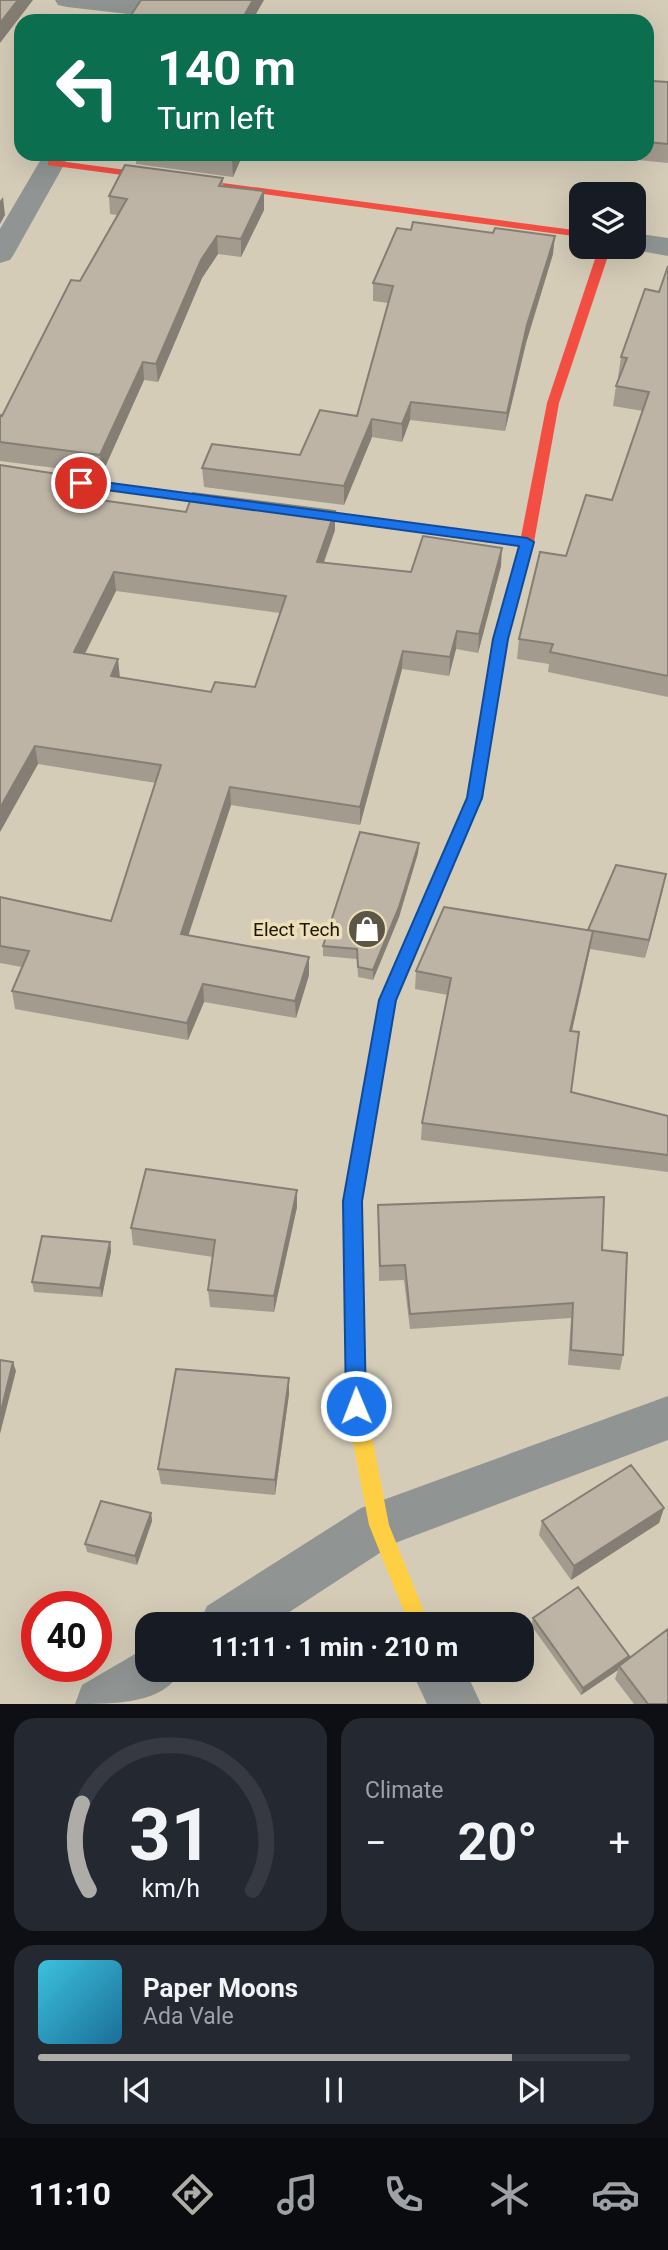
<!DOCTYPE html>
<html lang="en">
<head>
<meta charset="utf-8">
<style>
	:root { --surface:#171b24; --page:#242831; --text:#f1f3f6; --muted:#9ea1a6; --line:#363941; --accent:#aeaca6 }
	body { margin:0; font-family:Roboto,sans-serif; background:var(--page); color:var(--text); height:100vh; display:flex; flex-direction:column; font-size:26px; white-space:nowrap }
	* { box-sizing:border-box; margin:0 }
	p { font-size:23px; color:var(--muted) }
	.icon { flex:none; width:38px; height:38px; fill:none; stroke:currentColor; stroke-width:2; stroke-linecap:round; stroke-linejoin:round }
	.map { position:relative; height:1704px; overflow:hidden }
	.side { display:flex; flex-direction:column; gap:14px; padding:14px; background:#0d0f14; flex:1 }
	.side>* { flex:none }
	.hud { position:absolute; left:14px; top:14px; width:640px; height:147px; border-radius:21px; box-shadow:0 7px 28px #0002; background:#0b6e4f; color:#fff; overflow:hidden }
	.fabs { position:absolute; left:569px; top:182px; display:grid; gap:14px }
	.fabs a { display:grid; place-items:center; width:77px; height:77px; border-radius:14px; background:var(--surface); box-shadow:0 7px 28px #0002; font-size:35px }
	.speed { position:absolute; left:21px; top:1591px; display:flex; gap:14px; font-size:35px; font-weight:700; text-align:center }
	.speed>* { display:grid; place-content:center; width:91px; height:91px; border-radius:50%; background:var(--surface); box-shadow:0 7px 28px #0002; line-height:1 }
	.speed .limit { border:10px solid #d22; background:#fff; color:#111 }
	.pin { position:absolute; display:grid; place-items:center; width:60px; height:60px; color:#fff; margin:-30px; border:4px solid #fff; border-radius:50%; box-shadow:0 2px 7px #0007 }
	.me { position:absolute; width:77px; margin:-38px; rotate:359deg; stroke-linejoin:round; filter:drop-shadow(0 0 5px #0008) }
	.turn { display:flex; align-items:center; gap:24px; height:147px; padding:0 28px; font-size:32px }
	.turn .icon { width:91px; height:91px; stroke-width:2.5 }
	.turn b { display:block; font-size:49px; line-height:60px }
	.big { font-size:52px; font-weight:700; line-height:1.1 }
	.side .card { flex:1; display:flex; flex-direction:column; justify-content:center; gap:10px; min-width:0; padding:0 24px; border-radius:21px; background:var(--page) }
	.side .dial { align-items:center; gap:0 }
	.dial svg { height:182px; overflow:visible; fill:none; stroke:var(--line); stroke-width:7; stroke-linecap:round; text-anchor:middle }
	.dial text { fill:var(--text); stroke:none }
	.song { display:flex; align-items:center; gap:21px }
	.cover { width:84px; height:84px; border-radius:10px; background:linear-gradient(135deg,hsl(190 70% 55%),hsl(200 70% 35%)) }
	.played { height:7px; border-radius:4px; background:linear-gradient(90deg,var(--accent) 80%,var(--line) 80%) }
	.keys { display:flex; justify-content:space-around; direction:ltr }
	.heat { display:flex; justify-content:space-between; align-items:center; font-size:38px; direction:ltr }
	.side .tiles { flex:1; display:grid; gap:14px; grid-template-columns:1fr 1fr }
	.card:last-child { grid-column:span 2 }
	.trip { position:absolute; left:135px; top:1612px; width:399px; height:70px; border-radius:21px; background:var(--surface); box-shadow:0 7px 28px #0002; font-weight:700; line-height:70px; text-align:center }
	.tab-bar { display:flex; height:112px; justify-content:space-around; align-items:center; background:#090b0e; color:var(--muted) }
	.tab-bar .icon { width:49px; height:49px }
	.tab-bar .current { color:var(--accent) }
	.tab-bar b { font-size:32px; color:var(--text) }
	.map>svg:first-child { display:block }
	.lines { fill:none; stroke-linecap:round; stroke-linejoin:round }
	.street { fill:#909593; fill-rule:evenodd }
	.fast { fill:#16e098; fill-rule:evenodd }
	.slow { fill:#ffcf43; fill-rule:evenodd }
	.jam { fill:#f24e42; fill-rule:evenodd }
	.wall { fill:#a39b8e; fill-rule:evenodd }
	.shaded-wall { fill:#847e74 }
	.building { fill:#bdb4a5; stroke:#847e74; stroke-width:2; fill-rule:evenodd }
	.route { fill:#1a73e8; stroke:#114b97; stroke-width:2 }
	.labels { text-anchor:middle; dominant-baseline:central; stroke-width:7; stroke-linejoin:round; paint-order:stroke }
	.poi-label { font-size:19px; fill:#1b1608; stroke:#eddfb7; text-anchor:end }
</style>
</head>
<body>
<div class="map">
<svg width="668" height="1704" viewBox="0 0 668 1704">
	<rect width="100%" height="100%" fill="#d4ccb7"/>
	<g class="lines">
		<path class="street" d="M55 0H198L195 5 186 7 128 14 67 7 58 5Z
			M44 154H70L14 254 10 260 0 263V229Z
			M634 233 668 238V256L624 248 634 247Z
			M668 1396V1440L395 1543 271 1624H199L207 1606 361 1508Z
			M147 1647V1670H181C165 1704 115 1704 75 1704L82 1685Z
			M411 1670H465L481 1704H427Z"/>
		<path class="fast" d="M360 516 527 538 534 542 527 546 355 523 353 520Z
			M499 640 506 645 483 798 395 1000 361 1201V1220L358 1226 352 1228 346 1226 343 1220V1201L379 1000 467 798 492 645Z"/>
		<path class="slow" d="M0 469 360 516 367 520 360 524 0 477Z
			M352 1212 358 1214 361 1220 366 1406 389 1525 429 1624H409L369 1525 346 1406 343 1220 346 1214Z"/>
		<path class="jam" d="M52 160 581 231V237L48 165V161Z
			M599 247H611L559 403 534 542 506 645 499 650 492 645 520 542 547 403Z"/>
	</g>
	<path class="wall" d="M668 82V163L638 160 639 154H648V104Z
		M136 154H243L233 177 136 164Z
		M223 178V186L264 191V210L241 257 218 254 202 278 158 382 144 380 102 474 0 461V415L2 416 80 281 117 215 110 214 109 196Z
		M553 254 526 343 505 431 410 420 402 442 372 437 344 505 204 487 202 468 300 455 357 416 388 303 373 301V283Z
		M668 266V697L548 672 549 664 517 659 519 639 566 556 612 500 643 411 613 406 616 386 619 377H618L621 357 659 292Z
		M90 484 99 485 101 500 186 512 335 530 324 563 411 572 501 566 478 653 456 649 449 676 402 669 360 825 231 805 188 935 309 975 296 1018 204 1002 188 1040 15 1009 12 991 22 967 0 963V897L111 921 156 783 38 764 0 832ZM116 591 280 613 255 687 211 692 120 677 85 654Z
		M419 843 418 853 399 917 373 980 358 977 357 959 323 956V946Z
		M666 874 662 893 645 958 590 949 572 1031 571 1092 668 1116V1172L421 1140 422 1123 448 995 415 989 416 971 588 931Z
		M297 1190V1207L274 1312 210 1307 208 1290 213 1257 133 1245 131 1228Z
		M378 1205 602 1250 623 1355 620 1370 568 1365 571 1318 410 1329 404 1280 379 1281Z
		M110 1242 111 1251 102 1297 34 1292 32 1282Z
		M289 1394 275 1495 161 1484 158 1469Z
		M664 1508 659 1523 571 1580 539 1535 542 1521Z
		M151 1513 152 1521 137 1565 87 1552 85 1544Z
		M533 1618 628 1659 668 1704H634L615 1679 618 1670 581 1695 531 1625Z"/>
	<path class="shaded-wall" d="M18 0H33L0 43V23Z
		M253 0H264L252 21H241Z
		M234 154H243L233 177 232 159Z
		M264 191V210L241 257V239Z
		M3 197 5 215 0 224V201Z
		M217 236 218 254 202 278 158 382 156 364 201 260Z
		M555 236 553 254 526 343 505 431 507 413 527 325Z
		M143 362 144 380 102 474 100 455Z
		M411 402 410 420 402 442V424Z
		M372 419V437L344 505V486Z
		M99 485 101 504 93 499Z
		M335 511V530L317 580V562Z
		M502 548 501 566 478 653 479 634Z
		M114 572 116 591 76 671 74 652Z
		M457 631 456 649 449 676 450 657Z
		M403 651 402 669 360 825V807Z
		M118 659 120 678 111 676Z
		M35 746 38 764 0 832V808Z
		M230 787 231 805 183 952 181 934Z
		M419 843 418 853 399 917 373 980V970Z
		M666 874 662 893 645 958 649 940Z
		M593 931 590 949 568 1048 570 1031Z
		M309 957V975L296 1018 295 1001Z
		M203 984 204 1002 188 1040 187 1023Z
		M297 1190V1207L274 1312V1296Z
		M110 1242 111 1251 102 1297 100 1288Z
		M13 1362 16 1371 0 1434V1415Z
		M289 1378V1394L275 1495V1480Z
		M664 1508 659 1523 571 1580 574 1566Z
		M151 1513 152 1521 137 1565 135 1556Z
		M629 1656 626 1663 619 1666 618 1670 581 1695 583 1688Z"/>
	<path class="building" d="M0 0H18L0 23Z
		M141 0H253L241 21H127Z
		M652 81 668 82V144L648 142V104Z
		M198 154H234L232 159Z
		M125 165 223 178 219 186 264 191 241 239 217 236 201 260 156 364 143 362 100 455 0 442V415L2 416 71 280 80 281 127 199 109 196Z
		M413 222 493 233 495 228 555 236 527 325 507 413 411 402 402 424 372 419 344 486 202 468 212 444 300 455 320 410 357 416 393 286 373 283 397 228 411 230Z
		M668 266V676L550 652 553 644 519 639 540 552 566 556 586 495 612 500 649 392 616 386 627 358 621 357 645 289 659 292Z
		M0 465 89 479 87 483 99 485 93 499 186 512 193 493 335 511 317 562 411 572 423 536 502 548 479 634 457 631 450 657 403 651 360 807 230 787 181 934 309 957 295 1001 203 984 187 1023 12 991 29 951 0 946V897L111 921 161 765 35 746 0 808ZM114 572 286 596 255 687 215 682 211 692 111 676 118 659 74 652Z
		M360 832 419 843 399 907 373 970 358 967 357 949 323 946Z
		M616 865 666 874 649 940 588 930Z
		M444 907 593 931 570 1031 579 1032 571 1092 668 1116V1155L422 1123 451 978 416 971Z
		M146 1169 297 1190 274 1296 208 1290 215 1240 131 1228Z
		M604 1197 602 1250 627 1253 623 1355 571 1350 573 1303 410 1314 405 1265 380 1266 378 1205Z
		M42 1236 110 1242 100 1288 32 1282Z
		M0 1360 13 1362 0 1415Z
		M176 1369 289 1378 275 1480 158 1469Z
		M631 1465 664 1508 574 1566 542 1521Z
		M101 1501 151 1513 135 1556 85 1544Z
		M578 1587 629 1656 583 1688 533 1618Z
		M668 1629V1704H648L619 1666Z"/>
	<path class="route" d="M81 479 527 538 534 542 508 639 482 798 396 1000 362 1201 366 1406 363 1413 356 1416 349 1413 346 1406 343 1201 379 1000 467 798 493 639 519 546 76 486V480Z"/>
	<defs>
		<symbol id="shop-disc" viewBox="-11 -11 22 22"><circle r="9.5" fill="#5c5645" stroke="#eddfb7"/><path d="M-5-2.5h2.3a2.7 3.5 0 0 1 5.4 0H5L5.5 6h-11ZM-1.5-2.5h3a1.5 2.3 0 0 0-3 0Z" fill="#fff"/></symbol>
	</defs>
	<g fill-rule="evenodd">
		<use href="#shop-disc" x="345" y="907" width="44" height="44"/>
	</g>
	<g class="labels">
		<g class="poi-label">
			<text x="340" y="929">Elect Tech</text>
		</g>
	</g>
</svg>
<div class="fabs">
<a><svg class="icon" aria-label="layers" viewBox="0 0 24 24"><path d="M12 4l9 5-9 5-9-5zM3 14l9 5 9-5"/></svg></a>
</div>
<div class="speed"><div class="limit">40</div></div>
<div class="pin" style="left:81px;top:483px;background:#d93025"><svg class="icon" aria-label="arrive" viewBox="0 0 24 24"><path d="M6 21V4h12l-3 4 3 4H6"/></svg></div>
<svg class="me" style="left:356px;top:1406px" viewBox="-20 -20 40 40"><circle r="17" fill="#1a73e8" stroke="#fff" stroke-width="3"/><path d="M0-11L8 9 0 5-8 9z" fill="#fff"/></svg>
<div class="trip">11:11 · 1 min · 210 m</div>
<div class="hud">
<div class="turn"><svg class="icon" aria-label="left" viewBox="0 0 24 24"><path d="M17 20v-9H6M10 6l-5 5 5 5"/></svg><div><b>140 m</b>Turn left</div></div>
</div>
</div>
<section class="side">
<div class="tiles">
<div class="card dial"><svg viewBox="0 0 100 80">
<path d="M14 69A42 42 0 1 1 86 69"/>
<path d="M14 69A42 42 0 0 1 11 31" stroke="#aeaca6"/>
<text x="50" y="56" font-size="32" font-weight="700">31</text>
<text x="50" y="72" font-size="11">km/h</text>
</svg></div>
<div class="card"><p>Climate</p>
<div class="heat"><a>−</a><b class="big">20°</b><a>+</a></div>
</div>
<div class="card">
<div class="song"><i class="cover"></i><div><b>Paper Moons</b><p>Ada Vale</p></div></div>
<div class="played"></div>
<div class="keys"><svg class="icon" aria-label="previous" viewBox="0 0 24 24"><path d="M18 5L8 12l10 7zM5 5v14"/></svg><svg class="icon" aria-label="pause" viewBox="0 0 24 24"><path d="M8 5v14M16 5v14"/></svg><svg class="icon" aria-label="next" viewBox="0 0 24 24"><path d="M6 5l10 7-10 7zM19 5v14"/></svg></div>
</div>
</div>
</section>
<nav class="tab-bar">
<b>11:10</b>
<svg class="icon current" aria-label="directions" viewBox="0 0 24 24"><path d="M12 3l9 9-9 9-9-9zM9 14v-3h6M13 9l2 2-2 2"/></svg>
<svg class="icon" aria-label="music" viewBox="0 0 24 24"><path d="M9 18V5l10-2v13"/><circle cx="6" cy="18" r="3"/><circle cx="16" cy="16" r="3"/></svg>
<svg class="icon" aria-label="phone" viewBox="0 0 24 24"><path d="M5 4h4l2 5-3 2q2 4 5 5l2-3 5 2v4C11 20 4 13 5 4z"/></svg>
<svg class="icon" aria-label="climate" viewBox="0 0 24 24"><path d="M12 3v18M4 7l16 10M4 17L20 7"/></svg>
<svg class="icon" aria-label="car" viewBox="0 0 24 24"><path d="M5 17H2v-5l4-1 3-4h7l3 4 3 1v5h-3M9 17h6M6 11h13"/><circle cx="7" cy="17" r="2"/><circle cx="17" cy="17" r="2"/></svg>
</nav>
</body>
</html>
